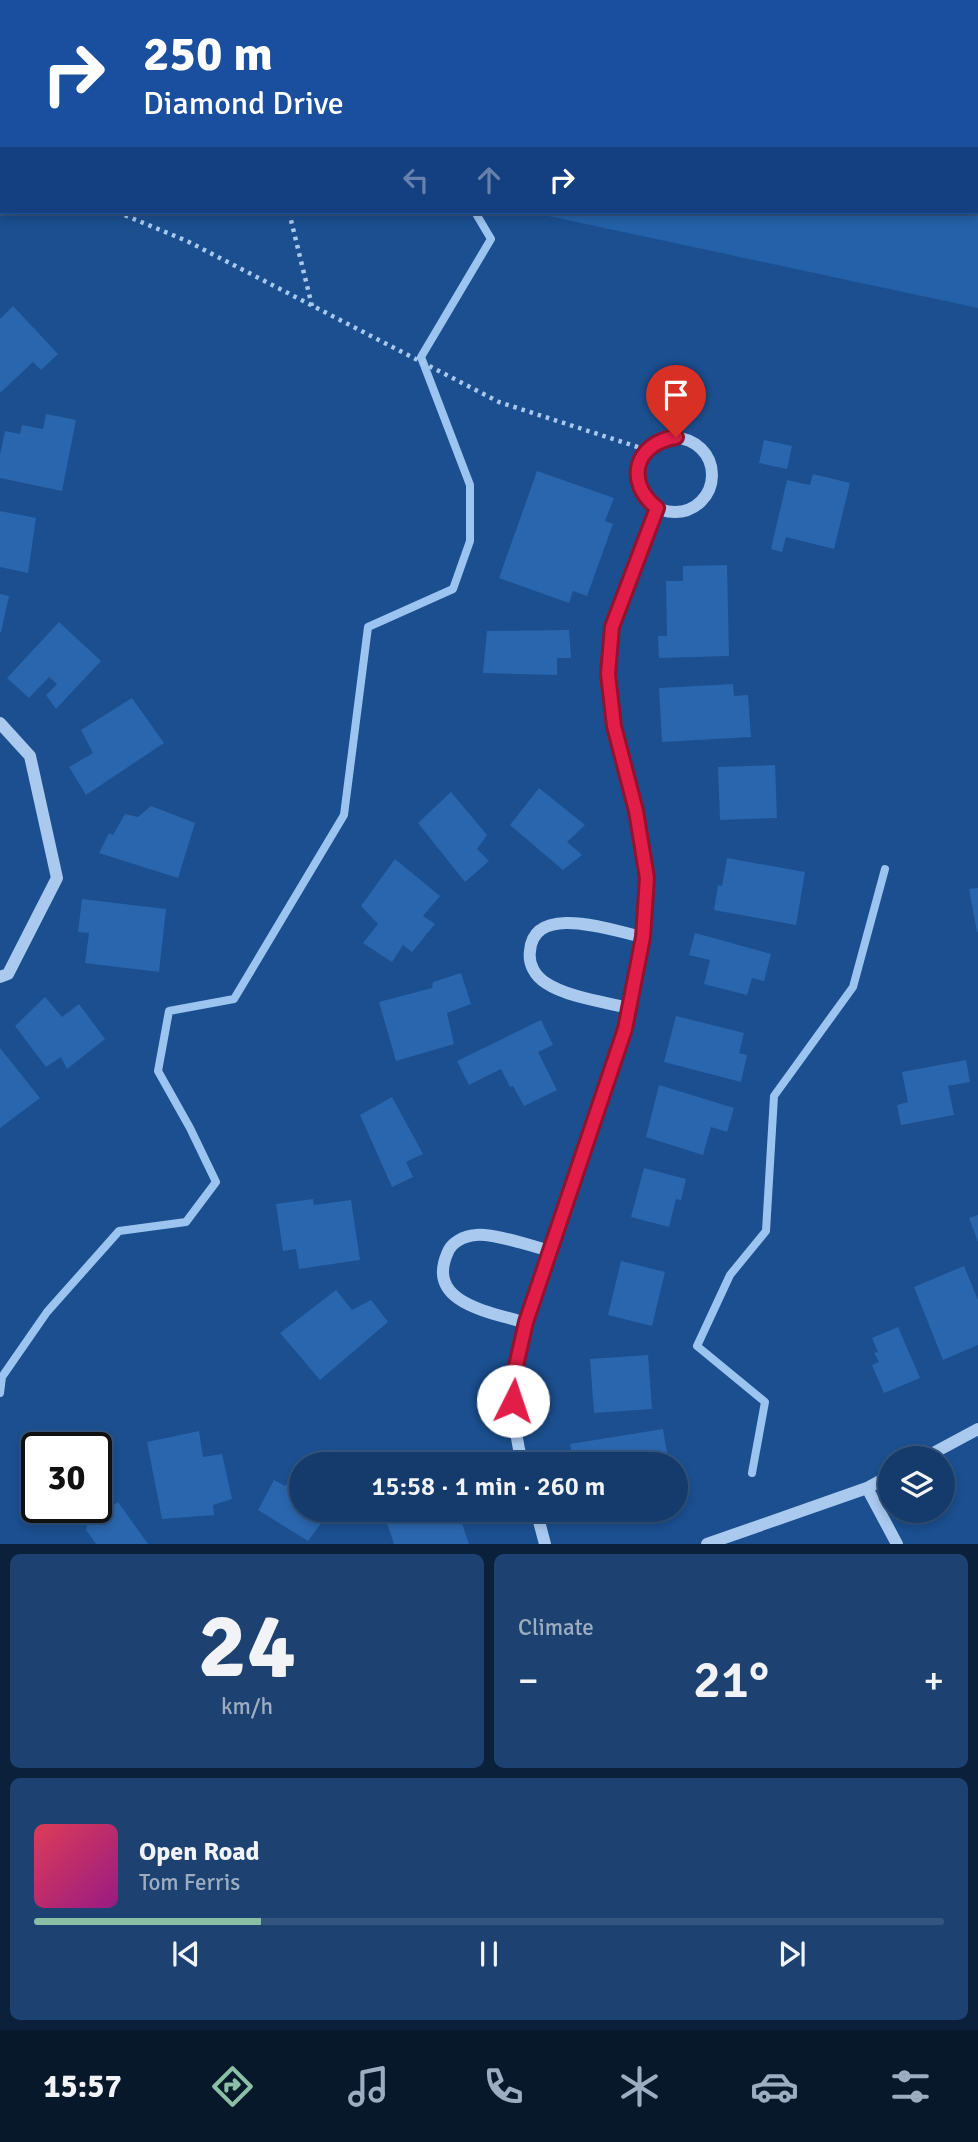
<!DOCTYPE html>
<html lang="en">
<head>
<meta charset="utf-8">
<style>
	:root { --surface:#143b6b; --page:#1d4271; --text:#f1f3f6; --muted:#9dadc1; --line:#33557e; --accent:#8abfa5 }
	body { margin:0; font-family:Signika,sans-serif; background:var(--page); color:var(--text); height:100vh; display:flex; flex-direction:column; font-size:26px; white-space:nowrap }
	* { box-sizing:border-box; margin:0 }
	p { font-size:23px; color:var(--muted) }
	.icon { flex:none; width:38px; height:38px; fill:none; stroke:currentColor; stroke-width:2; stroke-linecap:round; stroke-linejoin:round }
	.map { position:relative; height:1544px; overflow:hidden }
	.panel { display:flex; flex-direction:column; gap:10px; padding:10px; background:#0b203b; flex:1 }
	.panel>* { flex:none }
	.hud { position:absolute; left:0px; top:0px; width:978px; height:214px; box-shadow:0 4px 10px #0003,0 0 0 2px var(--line); background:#1a4fa0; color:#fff; overflow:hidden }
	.buttons { position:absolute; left:878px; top:1446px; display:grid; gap:14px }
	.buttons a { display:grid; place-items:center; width:77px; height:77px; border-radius:50%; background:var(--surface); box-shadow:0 4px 10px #0003,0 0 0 2px var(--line); font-size:35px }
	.speed { position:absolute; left:21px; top:1432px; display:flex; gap:14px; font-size:35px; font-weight:700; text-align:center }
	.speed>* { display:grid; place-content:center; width:91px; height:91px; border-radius:50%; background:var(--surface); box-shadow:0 4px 10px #0003,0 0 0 2px var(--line); line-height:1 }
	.speed .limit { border:4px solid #111; border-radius:10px; background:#fff; color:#111 }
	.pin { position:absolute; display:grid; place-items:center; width:60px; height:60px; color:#fff; margin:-72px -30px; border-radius:50% 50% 50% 0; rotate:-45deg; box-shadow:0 0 7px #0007 }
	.pin .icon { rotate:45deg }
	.me { position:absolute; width:77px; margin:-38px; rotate:4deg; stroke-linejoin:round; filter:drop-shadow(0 0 5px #0008) }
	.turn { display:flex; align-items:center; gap:24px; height:147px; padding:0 28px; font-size:32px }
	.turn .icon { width:91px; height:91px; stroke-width:2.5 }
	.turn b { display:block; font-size:49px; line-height:60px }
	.lanes { display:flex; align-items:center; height:66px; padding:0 28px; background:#0003; justify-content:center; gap:35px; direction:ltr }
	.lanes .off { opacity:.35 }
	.big { font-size:52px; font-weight:600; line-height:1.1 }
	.panel .widget { flex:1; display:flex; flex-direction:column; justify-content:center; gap:10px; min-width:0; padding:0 24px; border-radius:10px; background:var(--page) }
	.panel .dial { align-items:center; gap:0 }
	.dial b { font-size:91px; line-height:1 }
	.song { display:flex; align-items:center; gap:21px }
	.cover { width:84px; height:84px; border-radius:10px; background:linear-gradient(135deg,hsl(350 70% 55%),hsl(310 70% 35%)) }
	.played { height:7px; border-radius:4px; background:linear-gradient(90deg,var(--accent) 25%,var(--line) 25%) }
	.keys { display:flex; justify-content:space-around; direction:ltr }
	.heat { display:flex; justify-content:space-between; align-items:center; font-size:38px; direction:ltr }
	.panel .tiles { flex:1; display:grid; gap:10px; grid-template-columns:1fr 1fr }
	.widget:last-child { grid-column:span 2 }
	.trip { position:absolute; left:289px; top:1452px; width:399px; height:70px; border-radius:35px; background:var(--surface); box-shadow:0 4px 10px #0003,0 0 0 2px var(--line); font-weight:600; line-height:70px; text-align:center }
	.dock { display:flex; height:112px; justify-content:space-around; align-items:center; background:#08182b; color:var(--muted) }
	.dock .icon { width:49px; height:49px }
	.dock .selected { color:var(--accent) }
	.dock b { font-size:32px; color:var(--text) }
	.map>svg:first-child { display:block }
	.green { fill:#2461a8 }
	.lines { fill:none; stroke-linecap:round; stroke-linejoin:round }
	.stream { stroke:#9cc4f0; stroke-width:8 }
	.building { fill:#2a66ad }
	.path { stroke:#a9c9ee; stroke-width:4.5; stroke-dasharray:3.5 5; stroke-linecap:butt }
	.minor { stroke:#a9c9ee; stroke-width:12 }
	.route-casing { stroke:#92132f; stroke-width:18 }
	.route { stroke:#e11d48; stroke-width:12 }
</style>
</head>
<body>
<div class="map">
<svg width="978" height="1544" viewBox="0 0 978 1544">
	<rect width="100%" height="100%" fill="#1b4f8f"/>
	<path class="green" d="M0 0H978V308L530 212H976V2H2V99Z"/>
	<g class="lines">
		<path class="stream" d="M379 0 380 2
			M0 1393 2 1377 47 1312 119 1231 186 1222 216 1182 190 1128 158 1071 169 1011 234 999 344 815 368 627 453 589 470 541V485L421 357 491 239 475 212
			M752 1473 765 1402 697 1346 730 1275 766 1231 774 1096 853 987 885 869"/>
	</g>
	<path class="building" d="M13 306 58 354 41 370 33 362 0 393V319Z
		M46 414 76 420 62 491 0 478V455L5 431 20 434 22 425 43 429Z
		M764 440 792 446 787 469 759 463Z
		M537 471 614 498 605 521 613 524 587 596 573 591 569 603 499 578Z
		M813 474 850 483 834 549 786 537 782 552 771 549 787 480 810 485Z
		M0 511 36 518 28 573 0 567Z
		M727 565 729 656 659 658 658 636H667L666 581H683V566Z
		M0 594 9 596 1 632H0Z
		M59 622 101 661 56 709 46 695 57 684 49 677 29 698 7 678Z
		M569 630 571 658H557V675L483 673 487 631Z
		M733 684 734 696 748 695 751 737 662 742 659 688Z
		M132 698 164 743 86 795 69 767 93 753 81 730Z
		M775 765 777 818 720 820 718 767Z
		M539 788 585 825 567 842 582 855 563 870 510 825Z
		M451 792 487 835 477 849 489 861 465 882 418 823Z
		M151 806 195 823 178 878 99 853 109 833 113 835 125 814 138 817Z
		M727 858 805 872 796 925 714 910 718 885 722 886Z
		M395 859 440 896 423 916 435 924 412 952 403 945 392 962 363 943 378 924 361 906Z
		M978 888V932H977L969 889Z
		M82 899 166 909 159 972 85 963 89 933 78 932Z
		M695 933 771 954 764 981 752 978 747 995 704 984 710 960 689 955Z
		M461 973 471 1004 447 1013 454 1044 396 1061 379 1002 432 988 433 982Z
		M45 997 62 1017 79 1004 105 1039 67 1069 61 1057 46 1067 15 1026Z
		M676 1016 744 1033 739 1053 747 1055 741 1082 664 1062Z
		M541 1020 553 1045 538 1052 557 1090 524 1106 513 1086 510 1087 501 1069 469 1085 457 1061Z
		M0 1048 40 1098 0 1128Z
		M966 1060 970 1082 948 1086 954 1115 901 1125 897 1105 908 1102 902 1072Z
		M659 1085 734 1108 727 1132 711 1127 703 1155 646 1137Z
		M392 1097 423 1154 406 1162 413 1177 392 1187 360 1115Z
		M644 1168 686 1179 681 1200 676 1199 669 1227 631 1217Z
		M313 1199 314 1205 351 1200 360 1260 299 1269 296 1249 283 1251 276 1204Z
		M978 1215V1242L969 1218Z
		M621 1261 665 1272 652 1326 608 1315Z
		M964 1266 978 1300V1345L943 1360 914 1287Z
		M336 1290 352 1310 371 1300 388 1322 320 1380 280 1333Z
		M898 1327 920 1378 884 1393 872 1365 879 1362 874 1353 878 1352 872 1338Z
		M648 1355 652 1409 594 1413 590 1359Z
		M663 1429 669 1465H574L570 1444Z
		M199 1431 203 1457 222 1454 232 1499 213 1505 214 1515 162 1519 147 1442Z
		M317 1451 337 1465H305Z
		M301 1469V1510H331L308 1541 258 1510 274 1480 285 1486Z
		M118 1502 148 1544H96L86 1530 89 1516 105 1505 111 1507Z
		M405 1510H485L486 1514 462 1523 469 1544H394L385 1517Z"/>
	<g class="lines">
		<path class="path" d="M283 0V2
			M0 162 2 163
			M117 212 187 241 499 402 647 450
			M289 212 312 306"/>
		<path class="minor" d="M638 475a37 37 0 1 1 74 0a37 37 0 1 1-74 0Z
			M0 723 30 756 57 878 8 974 0 977
			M629 1008C604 1002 567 997 546 983 535 976 528 964 530 951 534 902 613 931 643 937
			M526 1323C492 1312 426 1304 447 1254 451 1242 464 1236 476 1235 493 1233 532 1246 550 1251
			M924 1458 978 1429
			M523 1465C508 1414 514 1373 526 1323L625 1029 643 937 647 878 636 811 614 726 608 674 612 627 657 508
			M867 1488 897 1544
			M536 1510 545 1544
			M707 1544 867 1488 891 1475"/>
	</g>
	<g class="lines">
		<defs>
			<path id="route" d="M513 1401 516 1366 526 1322 625 1029 643 937 647 878 636 811 614 726 608 674 612 627 657 508C624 482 635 443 676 437"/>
		</defs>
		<use href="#route" class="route-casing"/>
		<use href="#route" class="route"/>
	</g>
</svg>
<div class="buttons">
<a><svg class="icon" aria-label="layers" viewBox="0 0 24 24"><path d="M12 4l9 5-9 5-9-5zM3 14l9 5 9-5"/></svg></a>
</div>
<div class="speed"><div class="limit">30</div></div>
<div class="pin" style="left:676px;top:437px;background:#d93025"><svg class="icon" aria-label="arrive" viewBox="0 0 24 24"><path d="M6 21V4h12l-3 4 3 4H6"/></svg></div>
<svg class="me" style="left:513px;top:1401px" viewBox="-20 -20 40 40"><circle r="19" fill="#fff"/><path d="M0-13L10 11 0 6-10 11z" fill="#e11d48"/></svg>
<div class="trip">15:58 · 1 min · 260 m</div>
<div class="hud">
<div class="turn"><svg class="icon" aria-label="right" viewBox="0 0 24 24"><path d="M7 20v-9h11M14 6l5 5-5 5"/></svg><div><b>250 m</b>Diamond Drive</div></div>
<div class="lanes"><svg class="icon off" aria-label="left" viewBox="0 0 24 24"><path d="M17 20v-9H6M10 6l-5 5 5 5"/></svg><svg class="icon off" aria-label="ahead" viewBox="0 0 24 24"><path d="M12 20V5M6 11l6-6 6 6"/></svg><svg class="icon" aria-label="right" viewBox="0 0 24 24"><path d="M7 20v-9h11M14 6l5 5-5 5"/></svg></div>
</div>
</div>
<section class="panel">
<div class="tiles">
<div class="widget dial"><b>24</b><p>km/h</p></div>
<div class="widget"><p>Climate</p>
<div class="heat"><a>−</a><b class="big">21°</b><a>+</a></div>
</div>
<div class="widget">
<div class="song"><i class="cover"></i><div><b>Open Road</b><p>Tom Ferris</p></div></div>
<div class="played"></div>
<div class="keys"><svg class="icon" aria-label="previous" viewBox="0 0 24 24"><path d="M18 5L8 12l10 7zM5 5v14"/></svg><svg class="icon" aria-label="pause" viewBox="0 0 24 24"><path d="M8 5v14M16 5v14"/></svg><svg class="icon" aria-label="next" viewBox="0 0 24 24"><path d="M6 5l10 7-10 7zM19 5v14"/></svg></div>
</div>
</div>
</section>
<nav class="dock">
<b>15:57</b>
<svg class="icon selected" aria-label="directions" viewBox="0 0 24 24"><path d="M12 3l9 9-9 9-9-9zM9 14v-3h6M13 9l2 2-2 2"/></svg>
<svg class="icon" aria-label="music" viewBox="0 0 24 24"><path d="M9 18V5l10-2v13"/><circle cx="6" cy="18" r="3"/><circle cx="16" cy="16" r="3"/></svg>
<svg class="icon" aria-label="phone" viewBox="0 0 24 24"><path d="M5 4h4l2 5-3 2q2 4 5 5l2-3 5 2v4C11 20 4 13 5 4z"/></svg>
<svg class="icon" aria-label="climate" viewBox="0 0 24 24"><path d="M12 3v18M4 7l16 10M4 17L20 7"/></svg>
<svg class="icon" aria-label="car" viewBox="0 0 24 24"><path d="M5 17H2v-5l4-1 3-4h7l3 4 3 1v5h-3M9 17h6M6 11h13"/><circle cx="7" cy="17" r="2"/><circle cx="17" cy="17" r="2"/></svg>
<svg class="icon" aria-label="filters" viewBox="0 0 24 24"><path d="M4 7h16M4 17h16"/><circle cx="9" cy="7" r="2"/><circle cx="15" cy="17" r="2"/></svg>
</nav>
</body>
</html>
